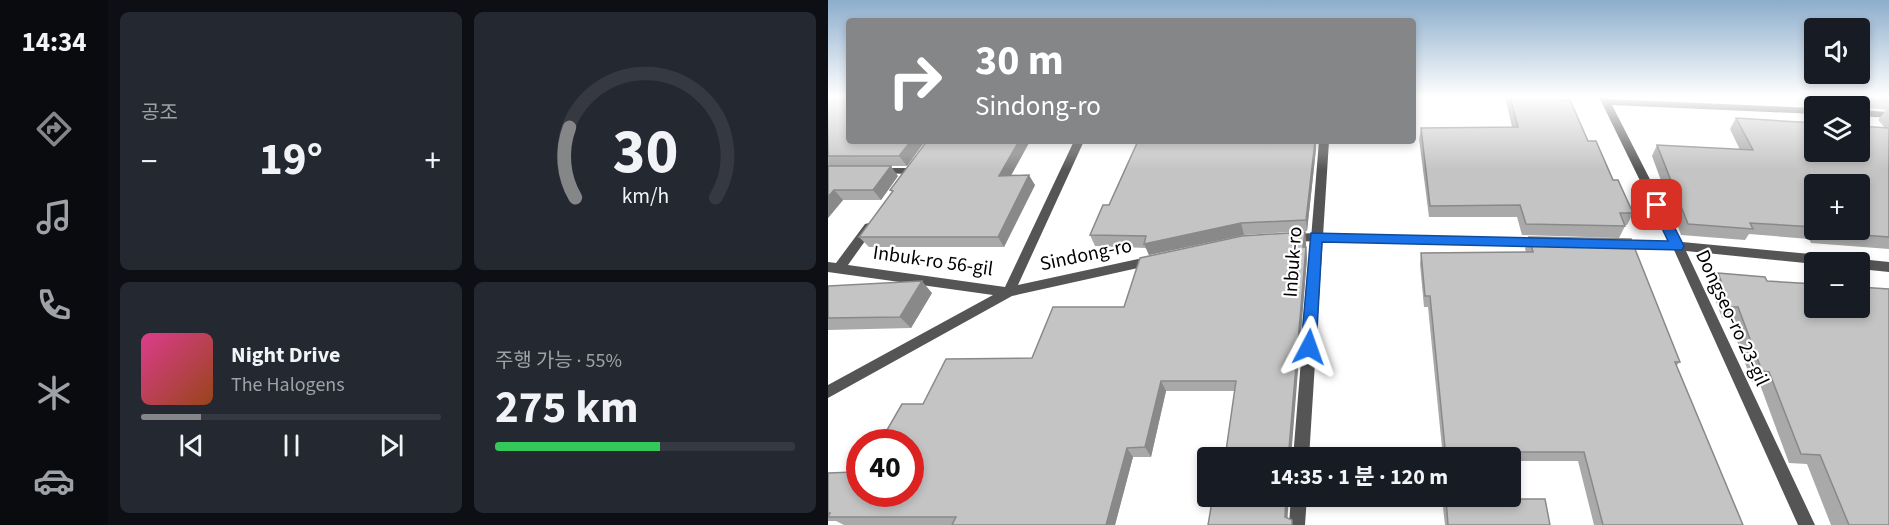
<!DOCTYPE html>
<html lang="ko">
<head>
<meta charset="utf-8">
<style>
	:root { --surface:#171b24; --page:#242831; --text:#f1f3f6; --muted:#9ea1a6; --line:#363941; --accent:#858687 }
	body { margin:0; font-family:"Source Sans 3","Noto Sans KR",sans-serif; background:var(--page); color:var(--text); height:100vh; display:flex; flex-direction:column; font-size:22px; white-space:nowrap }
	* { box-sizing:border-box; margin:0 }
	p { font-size:20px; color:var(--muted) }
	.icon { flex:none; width:33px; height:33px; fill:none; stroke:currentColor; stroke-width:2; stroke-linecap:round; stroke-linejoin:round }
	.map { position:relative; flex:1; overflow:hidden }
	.sheet { display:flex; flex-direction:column; gap:12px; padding:12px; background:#0d0f14; width:720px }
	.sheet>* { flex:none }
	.hud { position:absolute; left:18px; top:18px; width:570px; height:126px; border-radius:6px; box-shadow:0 3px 9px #0003; background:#858687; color:#fff; overflow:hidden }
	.fabs { position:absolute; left:976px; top:18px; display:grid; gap:12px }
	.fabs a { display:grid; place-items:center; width:66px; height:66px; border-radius:6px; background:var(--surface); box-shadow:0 3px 9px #0003; font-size:30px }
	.speed { position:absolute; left:18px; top:429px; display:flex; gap:12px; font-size:30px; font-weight:700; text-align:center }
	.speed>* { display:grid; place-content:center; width:78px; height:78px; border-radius:50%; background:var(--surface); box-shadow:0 3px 9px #0003; line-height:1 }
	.speed .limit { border:9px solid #d22; background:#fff; color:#111 }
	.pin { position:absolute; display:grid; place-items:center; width:51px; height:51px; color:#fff; margin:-26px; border-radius:12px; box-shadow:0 3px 9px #0006 }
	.me { position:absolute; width:66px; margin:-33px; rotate:4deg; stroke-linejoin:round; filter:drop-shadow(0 0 4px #0008) }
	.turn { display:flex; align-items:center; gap:21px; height:126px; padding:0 30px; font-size:27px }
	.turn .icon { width:78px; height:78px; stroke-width:2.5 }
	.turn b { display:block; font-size:42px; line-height:51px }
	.big { font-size:45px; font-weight:700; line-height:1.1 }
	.sheet .card { flex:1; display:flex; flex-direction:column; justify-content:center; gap:9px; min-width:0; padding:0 21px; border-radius:9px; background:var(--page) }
	.sheet .dial { align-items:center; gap:0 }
	.dial svg { height:156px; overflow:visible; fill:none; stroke:var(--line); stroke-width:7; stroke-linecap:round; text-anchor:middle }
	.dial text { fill:var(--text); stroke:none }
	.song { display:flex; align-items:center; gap:18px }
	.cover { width:72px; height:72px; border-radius:9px; background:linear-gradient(135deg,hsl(330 70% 55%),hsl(20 70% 35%)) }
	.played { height:6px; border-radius:3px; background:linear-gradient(90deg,var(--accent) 20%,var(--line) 20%) }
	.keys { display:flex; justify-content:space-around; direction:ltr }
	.heat { display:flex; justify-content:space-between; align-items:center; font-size:33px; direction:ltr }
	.charge { height:9px; border-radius:4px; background:linear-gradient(90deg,#34c759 55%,var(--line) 0) }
	.sheet .tiles { flex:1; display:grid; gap:12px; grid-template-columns:repeat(2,1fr) }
	.trip { position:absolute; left:369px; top:447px; width:324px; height:60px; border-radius:6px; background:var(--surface); box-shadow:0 3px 9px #0003; font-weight:700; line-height:60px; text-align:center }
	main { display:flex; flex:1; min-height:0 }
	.tabs { display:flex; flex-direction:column; width:108px; justify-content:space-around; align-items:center; background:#090b0e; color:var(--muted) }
	.tabs .icon { width:42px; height:42px }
	.tabs .on { color:var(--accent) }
	.tabs b { font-size:27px; color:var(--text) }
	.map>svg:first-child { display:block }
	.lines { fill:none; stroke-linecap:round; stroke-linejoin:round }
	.minor { fill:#555; fill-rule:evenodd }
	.tertiary { fill:#555; fill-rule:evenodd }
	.wall { fill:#a9a9a9; fill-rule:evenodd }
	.shaded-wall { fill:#898989 }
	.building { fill:#c4c4c4; stroke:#898989; stroke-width:1.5 }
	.route { fill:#1a73e8; stroke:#114b97; stroke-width:1.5 }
	.labels { text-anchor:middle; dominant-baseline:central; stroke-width:4.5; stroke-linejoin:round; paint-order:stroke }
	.street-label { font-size:20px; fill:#000; stroke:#fff }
</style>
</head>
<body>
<main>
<nav class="tabs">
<b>14:34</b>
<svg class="icon on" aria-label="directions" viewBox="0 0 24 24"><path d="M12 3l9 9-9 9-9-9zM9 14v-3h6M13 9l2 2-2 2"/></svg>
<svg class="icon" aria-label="music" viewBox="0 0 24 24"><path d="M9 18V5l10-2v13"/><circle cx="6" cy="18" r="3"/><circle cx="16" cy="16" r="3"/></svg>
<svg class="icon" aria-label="phone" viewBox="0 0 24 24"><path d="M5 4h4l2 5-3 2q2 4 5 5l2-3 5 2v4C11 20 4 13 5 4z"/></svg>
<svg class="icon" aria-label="climate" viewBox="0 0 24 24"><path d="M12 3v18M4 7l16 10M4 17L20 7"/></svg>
<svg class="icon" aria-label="car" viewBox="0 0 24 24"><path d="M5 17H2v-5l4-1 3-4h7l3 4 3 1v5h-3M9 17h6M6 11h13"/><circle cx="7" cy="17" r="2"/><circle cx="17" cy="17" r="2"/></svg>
</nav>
<section class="sheet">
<div class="tiles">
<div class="card"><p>공조</p>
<div class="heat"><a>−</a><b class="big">19°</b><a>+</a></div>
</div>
<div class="card dial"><svg viewBox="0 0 100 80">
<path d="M14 69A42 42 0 1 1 86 69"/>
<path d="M14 69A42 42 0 0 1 11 33" stroke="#858687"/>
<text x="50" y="56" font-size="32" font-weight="700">30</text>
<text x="50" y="72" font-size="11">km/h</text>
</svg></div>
<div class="card">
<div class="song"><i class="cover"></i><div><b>Night Drive</b><p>The Halogens</p></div></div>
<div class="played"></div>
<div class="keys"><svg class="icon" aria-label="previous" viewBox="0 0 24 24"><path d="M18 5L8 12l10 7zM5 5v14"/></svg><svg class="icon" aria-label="pause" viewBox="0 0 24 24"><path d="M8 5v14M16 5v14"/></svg><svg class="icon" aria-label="next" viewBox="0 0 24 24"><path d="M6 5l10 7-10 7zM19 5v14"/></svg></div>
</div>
<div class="card"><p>주행 가능 · 55%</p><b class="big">275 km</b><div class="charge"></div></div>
</div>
</section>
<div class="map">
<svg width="1061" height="525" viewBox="0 0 1061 525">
	<rect width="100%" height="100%" fill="#fff"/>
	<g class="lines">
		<path class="minor" d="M771 97H779L781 99 987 108V114L784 105 854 242 1015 257 1021 262 987 264 858 251 987 525H970L846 250 789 249 783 245 789 241 842 242Z
			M1016 97H1026L1035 106 1032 108V106H1025Z
			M1032 110 1061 112V118L1032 116Z
			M246 141H256L190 285 324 256 328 258 330 261 328 264 184 296 0 398V385L165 295 0 272V262L8 263 37 224 41 223 47 227 20 265 177 287Z
			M51 168H83L88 171 83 174 47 173 46 171Z
			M488 233 714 239 720 243 714 247 488 241 462 242 456 238 462 234Z
			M1032 259 1061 262V272L1032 269V262H1027Z"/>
		<path class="tertiary" d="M491 141H501L481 458H465Z
			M463 496H479L477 525H461Z"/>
	</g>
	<path class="wall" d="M0 97 97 141 79 166H19L70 176 53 200H15L0 218Z
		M677 97H729L730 100 760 141 805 213 799 225H796L797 226 791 238 694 235 689 217H601L591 139 593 128 684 127Z
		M1032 97H1061V249L983 243 981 239 921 234 917 240 853 235 824 156 829 145 912 150 902 129 908 118 1057 128 1050 120 1058 110 1041 108ZM987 184 1032 230H987Z
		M99 141H202L183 176 207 185 176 247H41L31 237 64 192 62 190Z
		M310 141H488V149L479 231 416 235 321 255 318 248 267 246 262 235 281 205Z
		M477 232 479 258 463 449 469 451 470 458H397L407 391H338L323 457H305L287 525H16L8 521H0V473L32 494 95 404 204 358 296 307Z
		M701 237 852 362 848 366 915 525H766L750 461H682V458H615L600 307H596L592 264 593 253 698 252 697 249Z
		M890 273 1061 525H1003L979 464 961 463 931 382H924L901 319 894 318 882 285Z
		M0 286 104 293 83 328 0 330Z
		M618 496H682L689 499 722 525H617L615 508 618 499Z"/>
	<path class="shaded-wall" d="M83 141H97L79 166 71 156Z
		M191 141H202L177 186 171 176Z
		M487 141 488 149 479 231 478 220Z
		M63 166 70 176 53 200 45 190Z
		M201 175 207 185 176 247 170 237Z
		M6 190 15 200 0 218V197Z
		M413 223 416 235 321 255 316 244Z
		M477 232 478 244 476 258 475 247Z
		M478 247 479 258 463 458 461 449Z
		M94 281 104 293 83 328 72 317Z
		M333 381 338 391 323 457 317 447Z
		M299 448 305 457 287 525H278Z
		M458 496H461L459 525 457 517Z"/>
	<path class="building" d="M0 97H21V141H83L71 156H0Z
		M682 97H729L730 100H742L760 141H768L785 180H790L805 213H792L797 226 698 224 692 205 602 206 593 128 690 127Z
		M908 118 987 123V152H1032V126L1061 128V237L993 232 991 230H1032V184H987V227L922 223 925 229 860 224 829 145 925 150Z
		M99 141H191L171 176 201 175 170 237H31L65 191 62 190Z
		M310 141H487L478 220 413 223 316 244 318 236 262 235 275 205H281Z
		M0 166H63L45 190H6L0 197Z
		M477 232 475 247H478L461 449 469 451V458H397L408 381H333L317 447 299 448 278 525H124L128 517H0L2 513H0V473L26 472 29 467H32V494H82V442H52L74 404H95L118 359 204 358 225 307H296L312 258 414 236Z
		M701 237 803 239 852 362H847L915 525H775L756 452H681L682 458H618L602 296H597L593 253 705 252Z
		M890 273 937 277 939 281 987 284V308H1032V287L1061 289V525H1021L992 455 973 454 941 372 934 371 910 307H903Z
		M94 281 72 317 0 318V286Z
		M682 461 689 499H717L722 525H620L618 499H622V496H682Z
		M385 496H458L457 517 464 520V525H380Z"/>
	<linearGradient id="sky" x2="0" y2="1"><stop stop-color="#8cadcc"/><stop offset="0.57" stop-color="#fff"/><stop offset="1" stop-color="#fff" stop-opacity="0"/></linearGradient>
	<rect width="1061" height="170" fill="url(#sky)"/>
	<path class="route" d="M829 201 835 205 856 246 854 250 494 242 488 347 486 352 481 354 475 352 473 347 483 233 840 241 823 205Z"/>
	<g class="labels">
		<g class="street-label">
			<text transform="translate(258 255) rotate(-12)">Sindong-ro</text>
			<text transform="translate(105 261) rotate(8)">Inbuk-ro 56-gil</text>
			<text transform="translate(465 262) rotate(-86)">Inbuk-ro</text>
			<text transform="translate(904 318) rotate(65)">Dongseo-ro 23-gil</text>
		</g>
	</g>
</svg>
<div class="fabs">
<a><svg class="icon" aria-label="sound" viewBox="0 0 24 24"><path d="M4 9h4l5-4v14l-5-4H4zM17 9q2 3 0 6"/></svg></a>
<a><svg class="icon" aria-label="layers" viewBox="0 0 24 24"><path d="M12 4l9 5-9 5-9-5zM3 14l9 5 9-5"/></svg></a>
<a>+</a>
<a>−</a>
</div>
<div class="speed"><div class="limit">40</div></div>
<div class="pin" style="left:829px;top:205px;background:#d93025"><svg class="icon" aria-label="arrive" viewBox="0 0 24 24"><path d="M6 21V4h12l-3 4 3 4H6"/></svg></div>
<svg class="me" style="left:481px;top:347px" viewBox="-20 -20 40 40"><path d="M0-17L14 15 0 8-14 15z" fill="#1a73e8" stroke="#fff" stroke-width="4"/></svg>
<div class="trip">14:35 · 1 분 · 120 m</div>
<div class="hud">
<div class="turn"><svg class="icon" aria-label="right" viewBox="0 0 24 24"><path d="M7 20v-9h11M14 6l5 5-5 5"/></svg><div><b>30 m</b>Sindong-ro</div></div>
</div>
</div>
</main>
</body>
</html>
